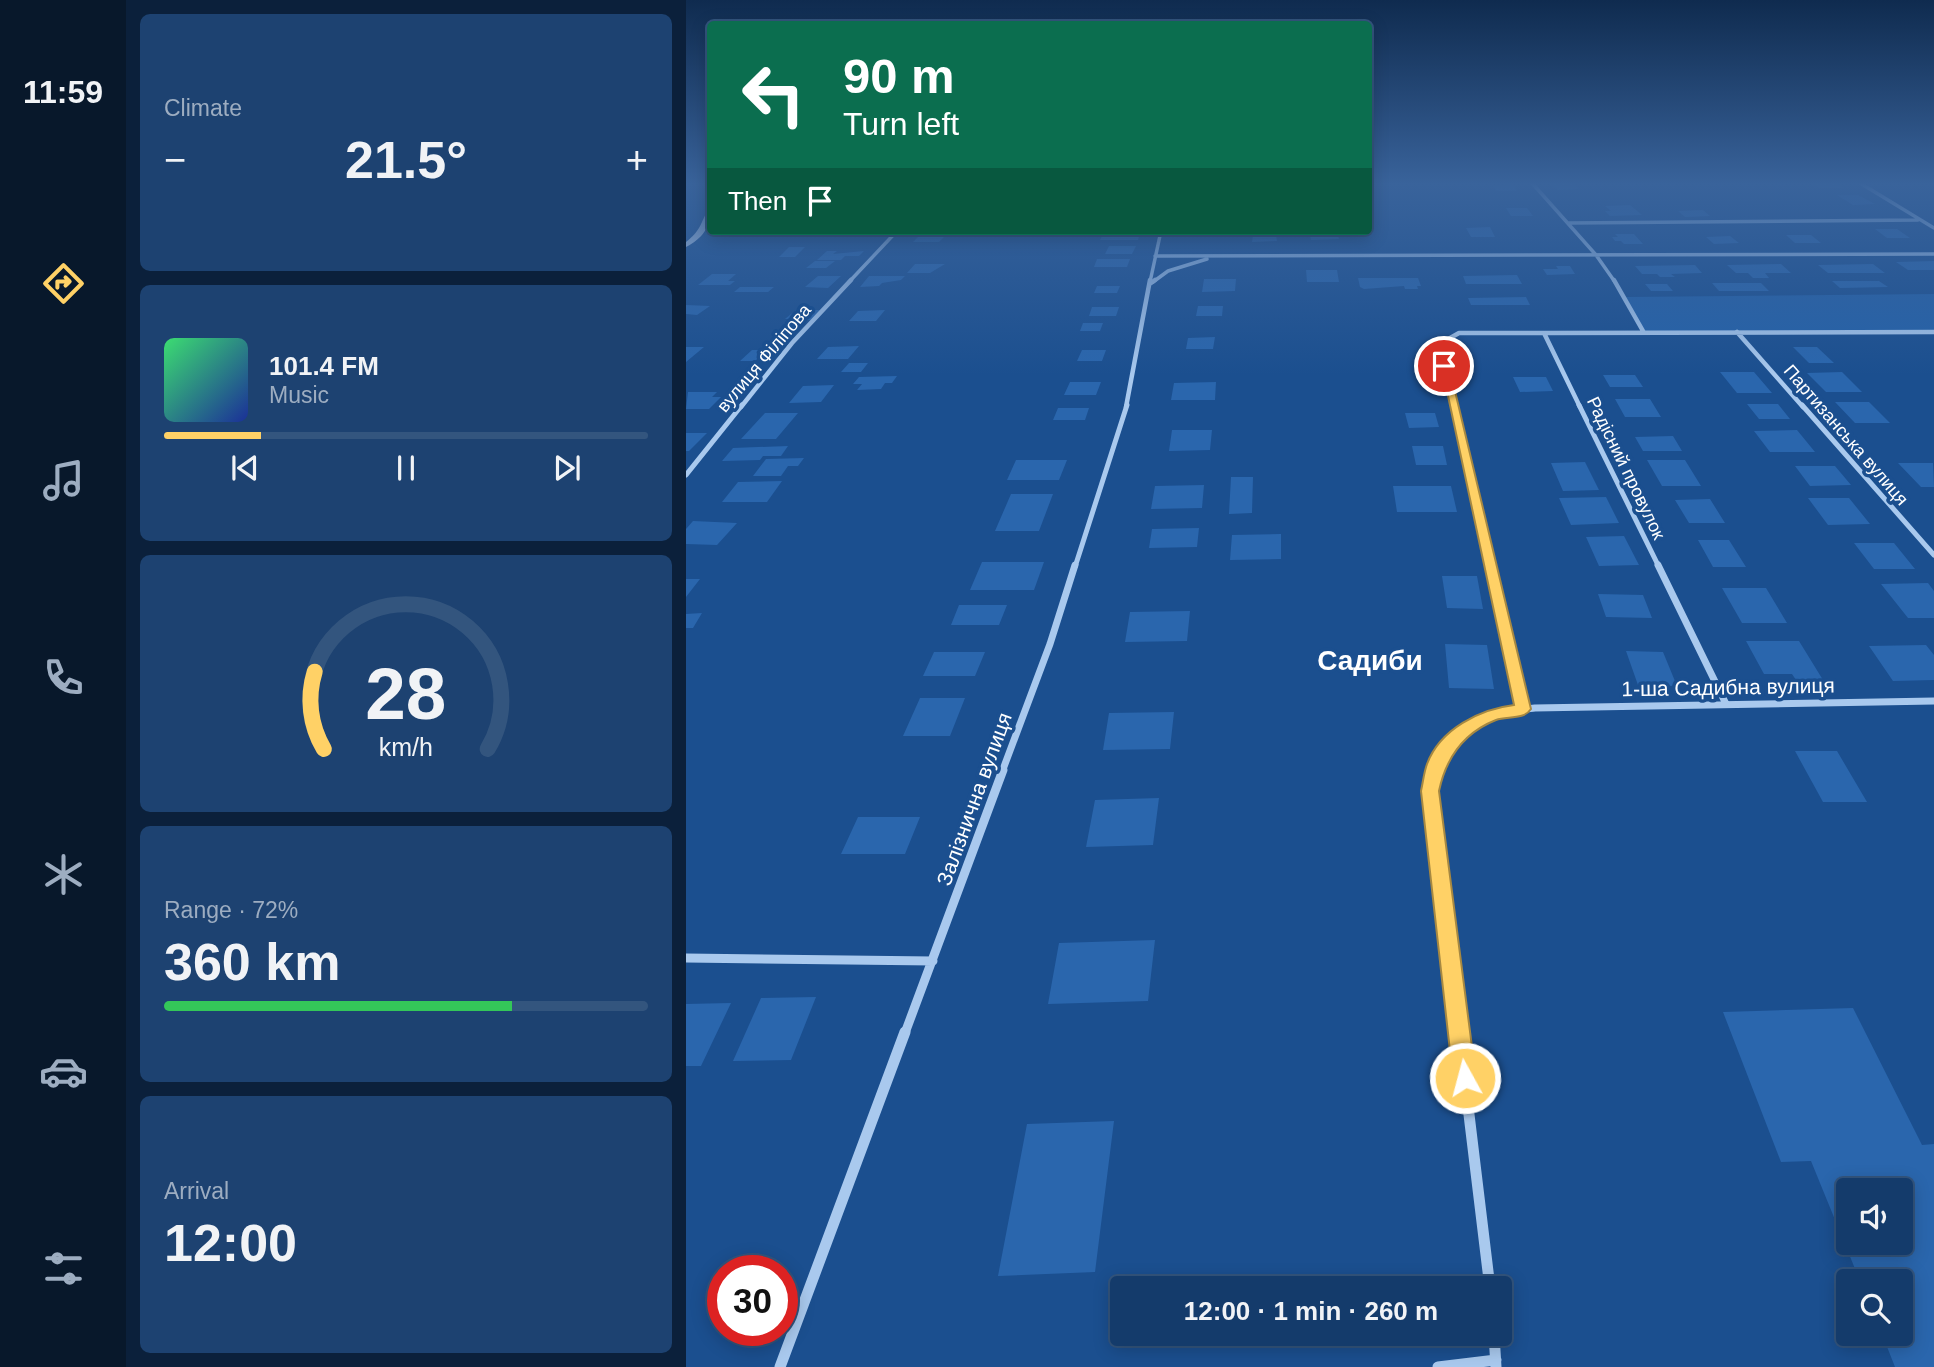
<!DOCTYPE html>
<html lang="en">
<head>
<meta charset="utf-8">
<style>
	:root { --surface:#143b6b; --page:#1d4271; --text:#f1f3f6; --muted:#9dadc1; --line:#33557e; --accent:#ffd166 }
	body { margin:0; font-family:Helvetica,sans-serif; background:var(--page); color:var(--text); height:100vh; display:flex; flex-direction:column; font-size:26px; white-space:nowrap }
	* { box-sizing:border-box; margin:0 }
	p { font-size:23px; color:var(--muted) }
	.icon { flex:none; width:38px; height:38px; fill:none; stroke:currentColor; stroke-width:2; stroke-linecap:round; stroke-linejoin:round }
	.map { position:relative; flex:1; overflow:hidden }
	.details { display:flex; flex-direction:column; gap:14px; padding:14px; background:#0b203b; width:560px }
	.details>* { flex:none }
	.banner { position:absolute; left:21px; top:21px; width:665px; height:214px; border-radius:7px; box-shadow:0 4px 18px #0003,0 0 0 2px var(--line); background:#0b6e4f; color:#fff; overflow:hidden }
	.controls { position:absolute; left:1150px; top:1178px; display:grid; gap:14px }
	.controls a { display:grid; place-items:center; width:77px; height:77px; border-radius:7px; background:var(--surface); box-shadow:0 4px 18px #0003,0 0 0 2px var(--line); font-size:35px }
	.speed { position:absolute; left:21px; top:1255px; display:flex; gap:14px; font-size:35px; font-weight:700; text-align:center }
	.speed>* { display:grid; place-content:center; width:91px; height:91px; border-radius:50%; background:var(--surface); box-shadow:0 4px 18px #0003,0 0 0 2px var(--line); line-height:1 }
	.speed .limit { border:10px solid #d22; background:#fff; color:#111 }
	.pin { position:absolute; display:grid; place-items:center; width:60px; height:60px; color:#fff; margin:-30px; border:4px solid #fff; border-radius:50%; box-shadow:0 2px 7px #0007 }
	.me { position:absolute; width:77px; margin:-38px; rotate:353deg; stroke-linejoin:round; filter:drop-shadow(0 0 5px #0008) }
	.turn { display:flex; align-items:center; gap:24px; height:147px; padding:0 21px; font-size:32px }
	.turn .icon { width:91px; height:91px; stroke-width:2.5 }
	.turn b { display:block; font-size:49px; line-height:60px }
	.then { display:flex; align-items:center; height:66px; padding:0 21px; background:#0003; gap:14px; font-size:26px }
	.big { font-size:52px; font-weight:700; line-height:1.1 }
	.details .tile { flex:1; display:flex; flex-direction:column; justify-content:center; gap:10px; min-width:0; padding:0 24px; border-radius:10px; background:var(--page) }
	.details .dial { align-items:center; gap:0 }
	.dial svg { height:182px; overflow:visible; fill:none; stroke:var(--line); stroke-width:7; stroke-linecap:round; text-anchor:middle }
	.dial text { fill:var(--text); stroke:none }
	.song { display:flex; align-items:center; gap:21px }
	.cover { width:84px; height:84px; border-radius:10px; background:linear-gradient(135deg,hsl(140 70% 55%),hsl(230 70% 35%)) }
	.played { height:7px; border-radius:4px; background:linear-gradient(90deg,var(--accent) 20%,var(--line) 20%) }
	.keys { display:flex; justify-content:space-around; direction:ltr }
	.heat { display:flex; justify-content:space-between; align-items:center; font-size:38px; direction:ltr }
	.charge { height:10px; border-radius:5px; background:linear-gradient(90deg,#34c759 72%,var(--line) 0) }
	.trip { position:absolute; left:424px; top:1276px; width:402px; height:70px; border-radius:7px; background:var(--surface); box-shadow:0 4px 18px #0003,0 0 0 2px var(--line); font-weight:700; line-height:70px; text-align:center }
	main { display:flex; flex:1; min-height:0 }
	.dock { display:flex; flex-direction:column; width:126px; justify-content:space-around; align-items:center; background:#08182b; color:var(--muted) }
	.dock .icon { width:49px; height:49px }
	.dock .on { color:var(--accent) }
	.dock b { font-size:32px; color:var(--text) }
	.map>svg:first-child { display:block }
	.green { fill:#2461a8 }
	.building { fill:#2a66ad; fill-rule:evenodd }
	.lines { fill:none; stroke-linecap:round; stroke-linejoin:round }
	.minor-far5 { stroke:#a9c9ee; stroke-width:3.5 }
	.minor-far4 { stroke:#a9c9ee; stroke-width:4.5 }
	.minor-far3 { stroke:#a9c9ee; stroke-width:5 }
	.minor-far2 { stroke:#a9c9ee; stroke-width:7 }
	.minor-far1 { stroke:#a9c9ee; stroke-width:9 }
	.minor { stroke:#a9c9ee; stroke-width:11 }
	.secondary { fill:#d6e6fa; fill-rule:evenodd }
	.route { fill:#ffd166; stroke:#a68842; stroke-width:2 }
	.labels { text-anchor:middle; dominant-baseline:central; stroke-width:7; stroke-linejoin:round; paint-order:stroke }
	.far-street-label { font-size:18px; fill:#fff; stroke:#1b4f8f }
	.street-label { font-size:21px; fill:#fff; stroke:#1b4f8f }
	.district-label { font-size:28px; font-weight:bold; fill:#fff; stroke:#1b4f8f }
</style>
</head>
<body>
<main>
<nav class="dock">
<b>11:59</b>
<svg class="icon on" aria-label="directions" viewBox="0 0 24 24"><path d="M12 3l9 9-9 9-9-9zM9 14v-3h6M13 9l2 2-2 2"/></svg>
<svg class="icon" aria-label="music" viewBox="0 0 24 24"><path d="M9 18V5l10-2v13"/><circle cx="6" cy="18" r="3"/><circle cx="16" cy="16" r="3"/></svg>
<svg class="icon" aria-label="phone" viewBox="0 0 24 24"><path d="M5 4h4l2 5-3 2q2 4 5 5l2-3 5 2v4C11 20 4 13 5 4z"/></svg>
<svg class="icon" aria-label="climate" viewBox="0 0 24 24"><path d="M12 3v18M4 7l16 10M4 17L20 7"/></svg>
<svg class="icon" aria-label="car" viewBox="0 0 24 24"><path d="M5 17H2v-5l4-1 3-4h7l3 4 3 1v5h-3M9 17h6M6 11h13"/><circle cx="7" cy="17" r="2"/><circle cx="17" cy="17" r="2"/></svg>
<svg class="icon" aria-label="filters" viewBox="0 0 24 24"><path d="M4 7h16M4 17h16"/><circle cx="9" cy="7" r="2"/><circle cx="15" cy="17" r="2"/></svg>
</nav>
<section class="details">
<div class="tile"><p>Climate</p>
<div class="heat"><a>−</a><b class="big">21.5°</b><a>+</a></div>
</div>
<div class="tile">
<div class="song"><i class="cover"></i><div><b>101.4 FM</b><p>Music</p></div></div>
<div class="played"></div>
<div class="keys"><svg class="icon" aria-label="previous" viewBox="0 0 24 24"><path d="M18 5L8 12l10 7zM5 5v14"/></svg><svg class="icon" aria-label="pause" viewBox="0 0 24 24"><path d="M8 5v14M16 5v14"/></svg><svg class="icon" aria-label="next" viewBox="0 0 24 24"><path d="M6 5l10 7-10 7zM19 5v14"/></svg></div>
</div>
<div class="tile dial"><svg viewBox="0 0 100 80">
<path d="M14 69A42 42 0 1 1 86 69"/>
<path d="M14 69A42 42 0 0 1 10 35" stroke="#ffd166"/>
<text x="50" y="56" font-size="32" font-weight="700">28</text>
<text x="50" y="72" font-size="11">km/h</text>
</svg></div>
<div class="tile"><p>Range · 72%</p><b class="big">360 km</b><div class="charge"></div></div>
<div class="tile"><p>Arrival</p><b class="big">12:00</b></div>
</section>
<div class="map">
<svg width="1248" height="1367" viewBox="0 0 1248 1367">
	<rect width="100%" height="100%" fill="#1b4f8f"/>
	<path class="green" d="M1248 294V332L957 331 940 297Z"/>
	<path class="building" d="M886 183 893 189 872 190 865 184Z
		M1126 183H1150L1158 188H1133Z
		M827 184 831 191H810L806 185Z
		M1151 195H1172L1189 204 1167 205Z
		M944 205 956 215 924 216 919 211H925L919 206Z
		M820 208H841L847 216H825Z
		M1017 210 1024 216 999 217 992 211Z
		M804 227 809 237H785L780 228Z
		M1189 229H1211L1224 238H1201Z
		M454 233 452 240H414L417 234Z
		M929 234H948L957 244H938L935 241H929L926 237H932Z
		M567 235H590L591 241 566 242Z
		M624 235H652L653 239 625 240Z
		M1100 235H1125L1135 243H1109Z
		M1044 236 1053 243 1028 244 1020 237Z
		M232 237H258L253 242H227Z
		M423 246H450L446 254H419Z
		M103 247H119L109 257H93Z
		M141 251H151L147 254 178 251 173 256H159L155 260H131Z
		M411 259H444L441 267H408Z
		M129 261H149L140 268H120Z
		M1248 261V270H1222L1210 262Z
		M229 264H259L244 273H221Z
		M1095 264 1105 273H1079L1083 278H1067L1062 273H1050L1041 265Z
		M1187 264 1199 273H1142L1132 265Z
		M1009 265 1016 273 985 274 989 277H974L971 274H956L949 266Z
		M870 266H884L889 274 861 275 857 269H872Z
		M620 270H651L653 282H621Z
		M26 274H50L42 281H49L44 285H12Z
		M831 275 836 284H780L777 276Z
		M132 276H155L142 288 119 287Z
		M183 276H219L215 280 196 283 193 286 174 287Z
		M672 278H732L735 286H731L732 289H719L718 286 678 289 674 287Z
		M518 279H550L549 291 516 292Z
		M1146 281H1193L1202 287 1154 288Z
		M1026 283H1075L1083 291H1033Z
		M959 284H981L987 291H965Z
		M411 286H434L431 293H408Z
		M54 287H88L82 292H48Z
		M840 297 844 305H785L782 298Z
		M0 305 24 306 11 315 0 314Z
		M512 306H537L536 316H510Z
		M406 307H433L430 316H403Z
		M110 310H135L125 320 99 319Z
		M199 310 190 321H163L172 311Z
		M397 323H417L414 331H394Z
		M529 337 527 349H500L502 338Z
		M173 346 162 359H131L142 347Z
		M0 347H18L0 362Z
		M1107 347H1131L1148 363H1123Z
		M66 350H81L69 361H54Z
		M396 350H420L416 361H391Z
		M163 363H182L175 372H155Z
		M1034 372H1068L1086 393H1051Z
		M1156 372 1176 392H1140L1121 373Z
		M917 375H949L957 387H924Z
		M211 376 206 383H199L195 389 171 390 176 384H167L173 377Z
		M827 377H860L867 391 834 392Z
		M384 382H415L410 395H378Z
		M530 382 529 400H485L488 383Z
		M148 385 135 402 103 403 117 386Z
		M2 392H31L26 397H35L23 409H0Z
		M929 399H964L975 417H939Z
		M1149 402H1183L1204 423H1169Z
		M1061 404H1092L1104 419H1073Z
		M372 408H403L399 420H367Z
		M79 413H112L90 439H55Z
		M719 413H749L753 427 723 428Z
		M486 430H526L524 450 483 451Z
		M1111 430 1129 452H1084L1068 431Z
		M0 433H21L3 451H0Z
		M987 436 996 451H957L949 437Z
		M102 446 95 456H77L74 460 36 461 47 448Z
		M726 446H757L761 465H730Z
		M118 458 112 466H102L95 476H67L80 459Z
		M330 460H381L373 480H321Z
		M961 460H999L1015 486H976Z
		M899 462 913 490 877 491 865 463Z
		M1212 463H1247L1248 487H1235Z
		M1109 466H1149L1165 485 1124 486Z
		M545 477H567L566 513 543 514Z
		M96 481 81 502H36L52 482Z
		M518 485 516 508 465 509 469 486Z
		M707 486H765L771 512H711Z
		M325 494H367L353 531H309Z
		M920 497 933 523 885 525 873 498Z
		M1122 498H1163L1184 524 1142 525Z
		M1024 499 1039 523H1003L989 500Z
		M7 521 51 523 31 545 0 544V529Z
		M513 528 511 547 463 548 466 529Z
		M595 534V559L544 560 546 535Z
		M938 536 953 565 913 566 900 537Z
		M1012 540H1043L1060 567H1027Z
		M1168 543H1208L1229 569H1188Z
		M296 562H358L348 590H284Z
		M756 576H791L797 609 761 608Z
		M0 579H14L0 597Z
		M1242 583 1248 591V618H1222L1195 584Z
		M1036 588H1080L1101 623H1056Z
		M912 594 957 595 966 618 920 617Z
		M273 605H321L313 625H265Z
		M504 611 501 641 439 642 444 612Z
		M16 613 7 628H0V614Z
		M1060 641H1113L1137 680H1110L1106 674H1078Z
		M759 644 801 645 808 689 763 688Z
		M1240 645 1248 655V680L1207 681 1183 646Z
		M940 651 977 652 991 686 952 685Z
		M248 652H299L289 676H237Z
		M234 698H279L264 736H217Z
		M488 712 484 749 417 750 423 713Z
		M1109 751H1151L1181 802H1137Z
		M473 798 467 845 400 847 409 800Z
		M172 817H234L219 854H155Z
		M469 940 462 1001 362 1004 373 943Z
		M130 997 105 1060 47 1061 75 998Z
		M45 1003 15 1066H0V1004Z
		M1167 1008 1236 1145 1248 1144V1367H1209L1196 1334H1214V1281H1174L1125 1161 1095 1162 1037 1012ZM1162 1190H1214V1242H1162Z
		M428 1121 409 1272 312 1276 341 1124Z"/>
	<g class="lines">
		<path class="minor-far5" d="M846 183 910 255 929 282
			M1174 183 1248 228
			M882 223 1232 220
			M469 256 1248 254
			M163 282 211 231
			M464 282 475 231
			M467 282 482 271 521 259"/>
		<path class="minor-far4" d="M928 280 957 331
			M465 283 469 280
			M1051 332 1117 407
			M55 407 106 343 165 280
			M440 407 464 280
			M767 407 758 366 757 342 773 333H858
			M894 407 858 333 1248 332"/>
		<path class="minor-far3" d="M767 405 804 567
			M893 405 973 567
			M1116 405 1248 555
			M0 475 56 405
			M389 567 441 405"/>
		<path class="minor-far2" d="M804 565 837 709
			M972 565 1040 704
			M316 772 364 644 389 565
			M748 772C754 746 782 724 805 715 818 710 835 710 849 708L1248 701"/>
		<path class="minor-far1" d="M749 770 744 791 773 1033
			M0 958 247 961
			M219 1033 317 770"/>
		<path class="minor" d="M773 1032 804 1288
			M808 1334 810 1367
			M94 1367 219 1032
			M752 1367 810 1360"/>
		<path class="secondary" d="M24 208C26 226 16 239 0 247V242C18 228 14 220 24 208Z"/>
	</g>
	<linearGradient id="sky" x2="0" y2="1"><stop stop-color="#0f2b4f"/><stop offset="0.49" stop-color="#39639b"/><stop offset="1" stop-color="#39639b" stop-opacity="0"/></linearGradient>
	<rect width="1248" height="375" fill="url(#sky)"/>
	<path class="route" d="M755 363 763 366 845 709C838 720 821 716 810 720 777 733 760 758 753 791L790 1078 787 1086 779 1089 770 1086 767 1078 735 791C737 782 738 772 741 764 754 729 794 709 828 705Z"/>
	<g class="labels">
		<g class="far-street-label">
			<text transform="translate(78 358) rotate(-50)">вулиця Філіпова</text>
			<text transform="translate(1160 435) rotate(49)">Партизанська вулиця</text>
			<text transform="translate(940 468) rotate(64)">Радісний провулок</text>
		</g>
		<g class="street-label">
			<text transform="translate(1042 687) rotate(-1)">1-ша Садибна вулиця</text>
			<text transform="translate(288 799) rotate(-70)">Залізнична вулиця</text>
		</g>
		<g class="district-label">
			<text x="684" y="660">Садиби</text>
		</g>
	</g>
</svg>
<div class="controls">
<a><svg class="icon" aria-label="sound" viewBox="0 0 24 24"><path d="M4 9h4l5-4v14l-5-4H4zM17 9q2 3 0 6"/></svg></a>
<a><svg class="icon" aria-label="search" viewBox="0 0 24 24"><circle cx="10" cy="10" r="6"/><path d="M15 15l6 6"/></svg></a>
</div>
<div class="speed"><div class="limit">30</div></div>
<div class="pin" style="left:758px;top:366px;background:#d93025"><svg class="icon" aria-label="arrive" viewBox="0 0 24 24"><path d="M6 21V4h12l-3 4 3 4H6"/></svg></div>
<svg class="me" style="left:779px;top:1078px" viewBox="-20 -20 40 40"><circle r="17" fill="#ffd166" stroke="#fff" stroke-width="3"/><path d="M0-11L8 9 0 5-8 9z" fill="#fff"/></svg>
<div class="trip">12:00 · 1 min · 260 m</div>
<div class="banner">
<div class="turn"><svg class="icon" aria-label="left" viewBox="0 0 24 24"><path d="M17 20v-9H6M10 6l-5 5 5 5"/></svg><div><b>90 m</b>Turn left</div></div>
<div class="then">Then<svg class="icon" aria-label="arrive" viewBox="0 0 24 24"><path d="M6 21V4h12l-3 4 3 4H6"/></svg></div>
</div>
</div>
</main>
</body>
</html>
